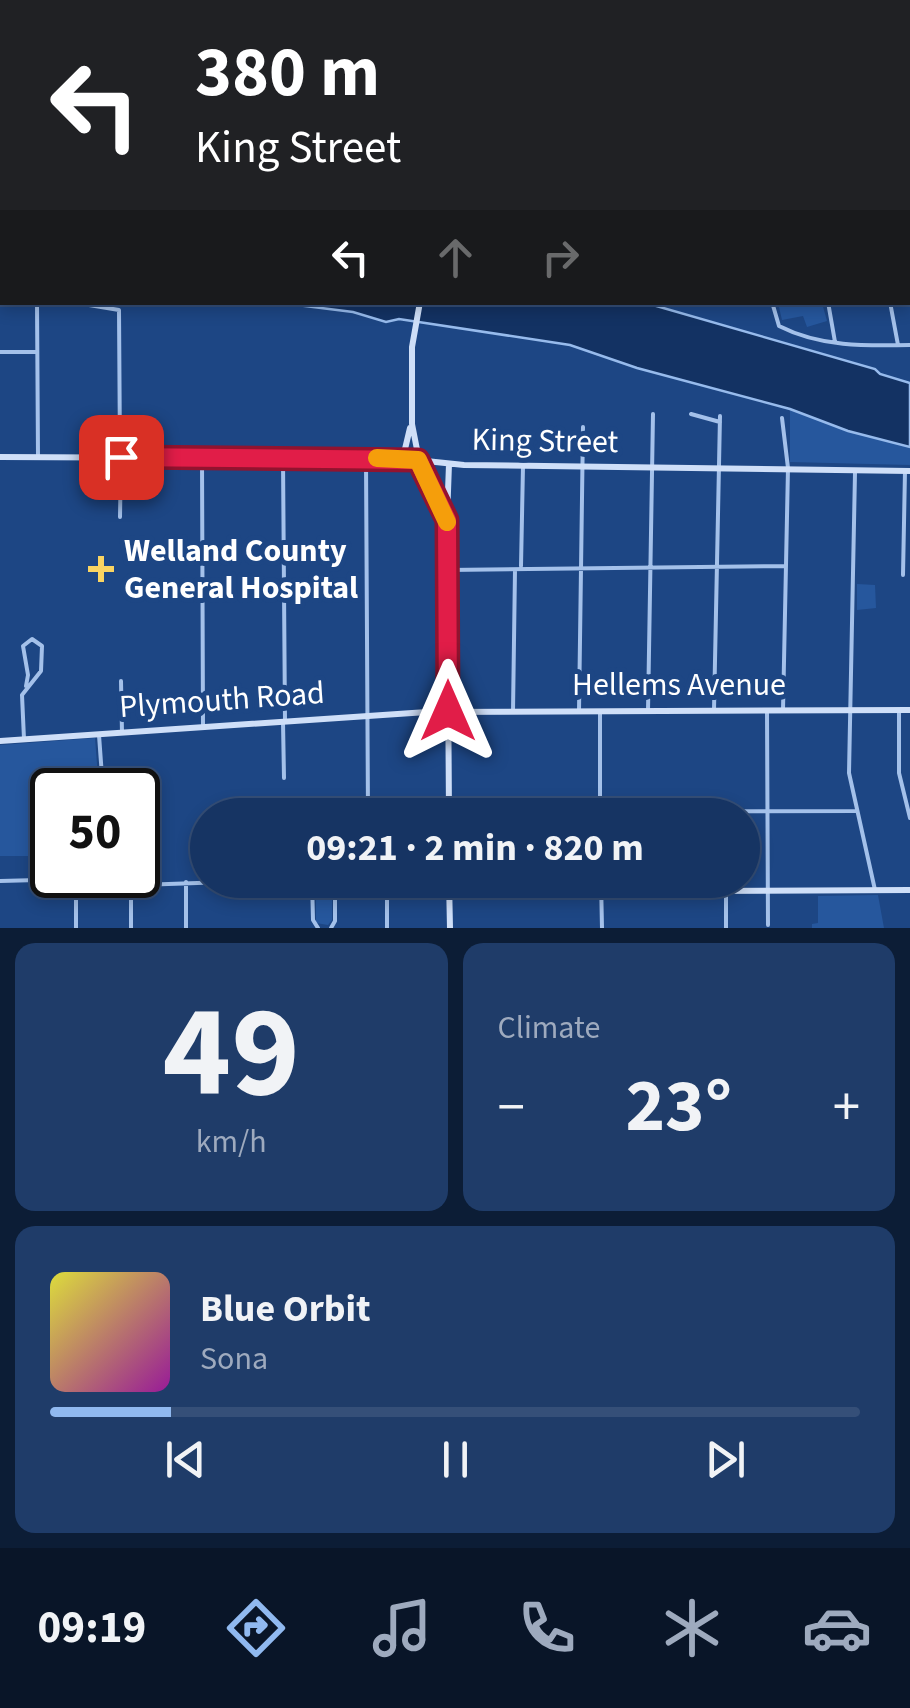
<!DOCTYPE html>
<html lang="en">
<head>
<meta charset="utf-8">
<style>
	:root { --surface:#163463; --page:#1f3c69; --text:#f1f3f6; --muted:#9eaabe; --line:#354f78; --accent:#90b9f0 }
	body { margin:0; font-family:"Source Sans 3",sans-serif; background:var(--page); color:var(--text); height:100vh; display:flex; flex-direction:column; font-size:38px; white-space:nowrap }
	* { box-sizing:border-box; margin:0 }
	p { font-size:32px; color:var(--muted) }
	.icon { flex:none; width:55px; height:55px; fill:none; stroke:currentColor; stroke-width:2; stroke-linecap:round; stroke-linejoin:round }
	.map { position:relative; height:928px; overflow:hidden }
	.details { display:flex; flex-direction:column; gap:15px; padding:15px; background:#0c1d36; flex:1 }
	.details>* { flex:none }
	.top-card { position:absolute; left:0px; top:0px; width:910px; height:305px; box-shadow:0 5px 15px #0003,0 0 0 2px var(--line); background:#202124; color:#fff; overflow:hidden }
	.speed { position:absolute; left:30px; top:768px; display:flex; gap:20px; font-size:50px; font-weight:700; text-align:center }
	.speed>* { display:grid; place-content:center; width:130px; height:130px; border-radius:50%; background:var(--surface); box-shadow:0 5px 15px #0003,0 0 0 2px var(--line); line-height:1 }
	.speed .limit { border:5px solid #111; border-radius:15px; background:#fff; color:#111 }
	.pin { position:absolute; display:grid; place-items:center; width:85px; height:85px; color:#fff; margin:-42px; border-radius:20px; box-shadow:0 5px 15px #0006 }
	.me { position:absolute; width:110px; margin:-55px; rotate:0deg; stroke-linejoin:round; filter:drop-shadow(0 0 8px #0008) }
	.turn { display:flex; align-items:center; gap:35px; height:210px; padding:0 30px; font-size:45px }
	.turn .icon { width:130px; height:130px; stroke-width:2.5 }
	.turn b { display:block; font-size:70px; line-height:85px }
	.lanes { display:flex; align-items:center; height:95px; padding:0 30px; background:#0003; justify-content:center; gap:50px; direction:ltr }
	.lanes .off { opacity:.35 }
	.big { font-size:75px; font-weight:700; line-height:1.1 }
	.details .widget { flex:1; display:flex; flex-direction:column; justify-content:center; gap:15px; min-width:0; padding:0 35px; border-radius:20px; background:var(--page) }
	.details .dial { align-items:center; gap:0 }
	.dial b { font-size:130px; line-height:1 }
	.song { display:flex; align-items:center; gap:30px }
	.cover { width:120px; height:120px; border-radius:15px; background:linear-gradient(135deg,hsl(60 70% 55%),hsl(300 70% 35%)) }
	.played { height:10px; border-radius:5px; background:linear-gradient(90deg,var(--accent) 15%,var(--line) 15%) }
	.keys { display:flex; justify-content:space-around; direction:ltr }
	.heat { display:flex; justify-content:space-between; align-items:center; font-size:55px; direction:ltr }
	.details .tiles { flex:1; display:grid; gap:15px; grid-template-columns:1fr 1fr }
	.widget:last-child { grid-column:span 2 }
	.trip { position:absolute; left:190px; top:798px; width:570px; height:100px; border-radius:50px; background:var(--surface); box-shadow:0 5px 15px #0003,0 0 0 2px var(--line); font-weight:700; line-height:100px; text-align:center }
	.dock { display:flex; height:160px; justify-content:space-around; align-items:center; background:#091528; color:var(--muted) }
	.dock .icon { width:70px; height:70px }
	.dock .current { color:var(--accent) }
	.dock b { font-size:45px; color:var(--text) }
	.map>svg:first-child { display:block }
	.green { fill:#26579d }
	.water { fill:#133263; stroke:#97bbec; stroke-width:2.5 }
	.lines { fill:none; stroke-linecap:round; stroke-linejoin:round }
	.street { stroke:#a4c1ea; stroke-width:4 }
	.secondary { stroke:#cfdff8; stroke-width:6 }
	.rail-casing { stroke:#fff; stroke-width:6 }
	.rail { stroke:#1d4684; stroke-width:2.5; stroke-dasharray:8; stroke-linecap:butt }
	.route-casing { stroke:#92132f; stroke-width:25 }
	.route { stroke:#e11d48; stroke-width:18 }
	.slow { stroke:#f59e0b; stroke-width:18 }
	.poi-dot { fill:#fad462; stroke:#1d4684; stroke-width:4 }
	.labels { text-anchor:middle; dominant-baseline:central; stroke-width:10; stroke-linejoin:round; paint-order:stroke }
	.street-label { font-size:32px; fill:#fff; stroke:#1d4684 }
	.poi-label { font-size:32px; font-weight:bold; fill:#fff; stroke:#1d4684; text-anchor:start }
</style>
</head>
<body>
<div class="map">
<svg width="910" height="928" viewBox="0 0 910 928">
	<rect width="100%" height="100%" fill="#1d4684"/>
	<path class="green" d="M778 303H800L802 306 822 303 827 321 807 327 803 316 782 320Z
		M790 409 848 431 910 447V465L790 462Z
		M857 584 875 585 876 608 857 610Z
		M95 738 99 790H52V856H0V745Z
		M316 885H332V920L328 925 316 923Z
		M878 895 884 928H812V924L818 923V896Z"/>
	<path class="water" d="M281 303H646L875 369 880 374 910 383V447L848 431 790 409 637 368 570 345 399 319 386 322 353 312Z"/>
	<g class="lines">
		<path class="street" d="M837 0V2
			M908 50H910
			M908 92 910 106
			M908 158H910
			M908 240H910
			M0 286 2 287
			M37 302 38 457
			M71 302 119 310 120 457
			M772 302 779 326C820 347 865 346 910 345
			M828 302 835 342
			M890 302 898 345
			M0 352H35
			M691 414 720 422
			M782 418 788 468 783 710
			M202 458 203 726
			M283 458 285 720
			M366 460 368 815
			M855 473 849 773 875 890
			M120 517 121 457
			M521 566 523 466
			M448 570 785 566
			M903 575 905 471
			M121 681 122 733
			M714 710 720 416
			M767 710 768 925
			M899 710V773L910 818
			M513 711 515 570
			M579 711 583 427
			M600 711V815
			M648 711 653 414
			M283 722 284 778
			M99 735 103 790
			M24 739 22 695 41 671 42 646 32 639 23 646 28 675 26 686
			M450 812 855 811
			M76 875V928
			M312 880 313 920 318 928
			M387 880V928
			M601 880 602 928
			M0 881 76 879
			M186 882V928
			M726 893V928
			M131 928V893L139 885 289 880
			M331 928 335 921V880"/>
		<path class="secondary" d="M444 0V2
			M891 0V2
			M908 38H910
			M0 99H2
			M420 302 412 347V424L421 470 447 520 449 815
			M397 456 405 449 410 428
			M0 457 407 459 464 465 910 471
			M447 519 449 464
			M0 741 427 712 910 710
			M449 880 450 928
			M450 892 910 890"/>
		<defs>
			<path id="rail" d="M283 0 287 2
				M0 60 2 62"/>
		</defs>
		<use href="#rail" class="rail-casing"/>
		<use href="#rail" class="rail"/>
	</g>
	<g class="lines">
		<defs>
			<path id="route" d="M121 457 418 460 447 520 448 711"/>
		</defs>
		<use href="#route" class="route-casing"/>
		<use href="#route" class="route"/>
		<path class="slow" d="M377 458 418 460 447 522"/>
	</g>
	<path class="poi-dot" d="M96 554h10v10h10v10h-10v10h-10v-10h-10v-10h10z"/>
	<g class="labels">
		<g class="street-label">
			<text transform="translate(545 441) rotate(1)">King Street</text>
			<text x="679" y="685">Hellems Avenue</text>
			<text transform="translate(222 700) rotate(-4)">Plymouth Road</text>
		</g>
		<g class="poi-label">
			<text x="124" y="551">Welland County<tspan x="124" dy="37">General Hospital</tspan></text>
		</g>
	</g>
</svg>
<div class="speed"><div class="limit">50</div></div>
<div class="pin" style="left:121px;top:457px;background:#d93025"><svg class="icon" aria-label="arrive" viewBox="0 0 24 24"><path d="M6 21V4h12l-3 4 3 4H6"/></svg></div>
<svg class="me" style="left:448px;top:711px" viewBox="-20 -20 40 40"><path d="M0-17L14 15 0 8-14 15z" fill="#e11d48" stroke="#fff" stroke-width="4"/></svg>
<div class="trip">09:21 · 2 min · 820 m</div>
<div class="top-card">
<div class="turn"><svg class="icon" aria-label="left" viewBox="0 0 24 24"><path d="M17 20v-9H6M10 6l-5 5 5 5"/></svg><div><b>380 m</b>King Street</div></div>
<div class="lanes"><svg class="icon" aria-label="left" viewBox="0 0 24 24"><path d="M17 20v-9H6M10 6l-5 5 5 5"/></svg><svg class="icon off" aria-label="ahead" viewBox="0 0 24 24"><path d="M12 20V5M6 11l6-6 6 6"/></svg><svg class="icon off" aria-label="right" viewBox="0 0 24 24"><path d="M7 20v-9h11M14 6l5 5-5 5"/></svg></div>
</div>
</div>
<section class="details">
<div class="tiles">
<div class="widget dial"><b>49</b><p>km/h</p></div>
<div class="widget"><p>Climate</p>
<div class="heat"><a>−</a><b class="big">23°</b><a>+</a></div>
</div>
<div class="widget">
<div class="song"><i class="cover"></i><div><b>Blue Orbit</b><p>Sona</p></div></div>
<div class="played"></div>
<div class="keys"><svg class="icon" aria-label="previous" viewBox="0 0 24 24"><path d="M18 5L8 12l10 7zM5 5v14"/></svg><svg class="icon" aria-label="pause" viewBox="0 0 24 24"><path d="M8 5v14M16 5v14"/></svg><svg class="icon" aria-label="next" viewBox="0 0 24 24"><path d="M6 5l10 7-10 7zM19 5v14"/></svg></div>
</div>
</div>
</section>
<nav class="dock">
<b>09:19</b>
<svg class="icon current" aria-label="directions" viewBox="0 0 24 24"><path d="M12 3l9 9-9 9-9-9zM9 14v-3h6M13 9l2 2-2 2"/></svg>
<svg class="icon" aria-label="music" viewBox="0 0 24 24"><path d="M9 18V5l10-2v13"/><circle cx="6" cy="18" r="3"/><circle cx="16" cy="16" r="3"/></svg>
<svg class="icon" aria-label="phone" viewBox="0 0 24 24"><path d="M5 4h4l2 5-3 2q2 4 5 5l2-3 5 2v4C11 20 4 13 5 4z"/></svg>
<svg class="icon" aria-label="climate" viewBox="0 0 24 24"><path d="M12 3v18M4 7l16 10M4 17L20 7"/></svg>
<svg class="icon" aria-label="car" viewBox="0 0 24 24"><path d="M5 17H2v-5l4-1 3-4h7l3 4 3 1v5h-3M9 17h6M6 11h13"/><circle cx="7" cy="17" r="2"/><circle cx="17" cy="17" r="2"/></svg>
</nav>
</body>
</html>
